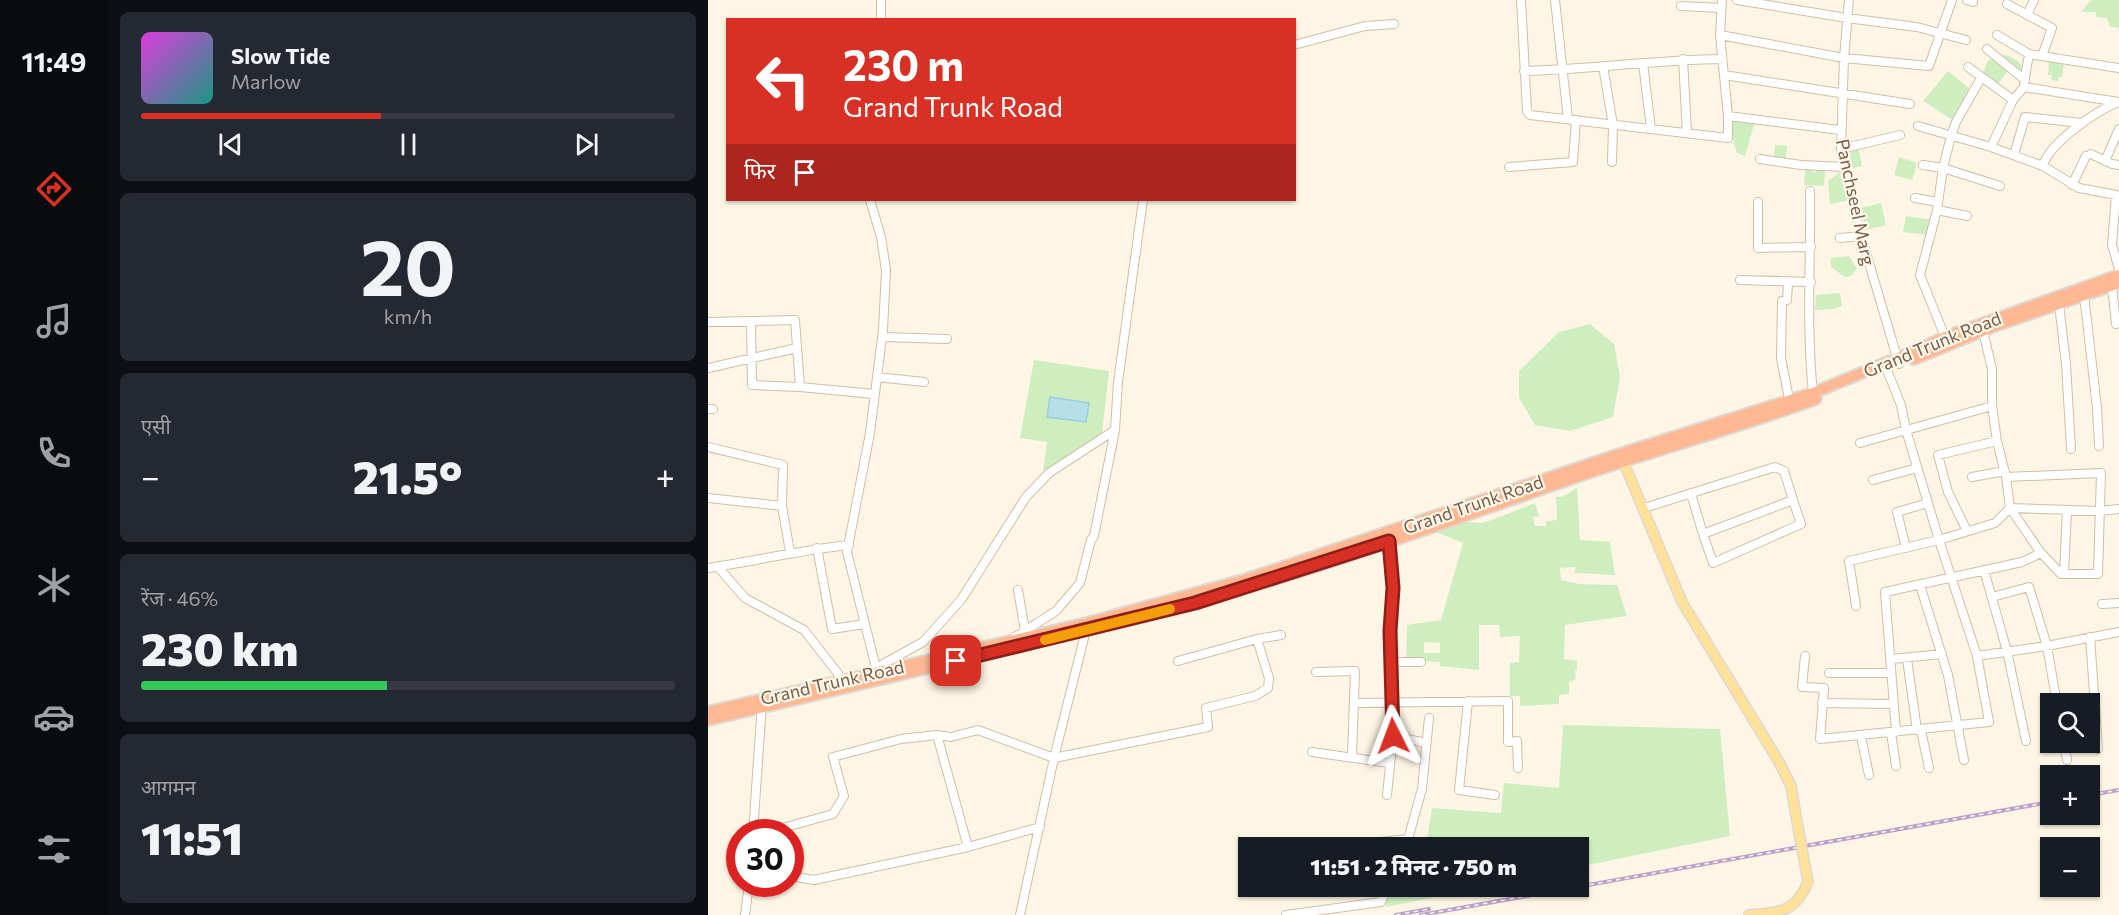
<!DOCTYPE html>
<html lang="hi">
<head>
<meta charset="utf-8">
<style>
	:root { --surface:#171b24; --page:#242831; --text:#f1f3f6; --muted:#9ea1a6; --line:#363941; --accent:#d93025 }
	body { margin:0; font-family:Commissioner,"Noto Sans Devanagari",sans-serif; background:var(--page); color:var(--text); height:100vh; display:flex; flex-direction:column; font-size:22px; white-space:nowrap }
	* { box-sizing:border-box; margin:0 }
	p { font-size:20px; color:var(--muted) }
	.icon { flex:none; width:33px; height:33px; fill:none; stroke:currentColor; stroke-width:2; stroke-linecap:round; stroke-linejoin:round }
	.map { position:relative; flex:1; overflow:hidden }
	.details { display:flex; flex-direction:column; gap:12px; padding:12px; background:#0d0f14; width:600px }
	.details>* { flex:none }
	.banner { position:absolute; left:18px; top:18px; width:570px; height:183px; border-radius:0px; box-shadow:0 2px 4px #0004; background:#d93025; color:#fff; overflow:hidden }
	.buttons { position:absolute; left:1332px; top:693px; display:grid; gap:12px }
	.buttons a { display:grid; place-items:center; width:60px; height:60px; border-radius:0px; background:var(--surface); box-shadow:0 2px 4px #0004; font-size:30px }
	.speed { position:absolute; left:18px; top:819px; display:flex; gap:12px; font-size:30px; font-weight:700; text-align:center }
	.speed>* { display:grid; place-content:center; width:78px; height:78px; border-radius:50%; background:var(--surface); box-shadow:0 2px 4px #0004; line-height:1 }
	.speed .limit { border:9px solid #d22; background:#fff; color:#111 }
	.pin { position:absolute; display:grid; place-items:center; width:51px; height:51px; color:#fff; margin:-26px; border-radius:12px; box-shadow:0 3px 9px #0006 }
	.me { position:absolute; width:66px; margin:-33px; rotate:357deg; stroke-linejoin:round; filter:drop-shadow(0 0 4px #0008) }
	.turn { display:flex; align-items:center; gap:21px; height:126px; padding:0 18px; font-size:27px }
	.turn .icon { width:78px; height:78px; stroke-width:2.5 }
	.turn b { display:block; font-size:42px; line-height:51px }
	.then { display:flex; align-items:center; height:57px; padding:0 18px; background:#0003; gap:12px; font-size:22px }
	.big { font-size:45px; font-weight:800; line-height:1.1 }
	.details .widget { flex:1; display:flex; flex-direction:column; justify-content:center; gap:9px; min-width:0; padding:0 21px; border-radius:9px; background:var(--page) }
	.details .dial { align-items:center; gap:0 }
	.dial b { font-size:78px; line-height:1 }
	.song { display:flex; align-items:center; gap:18px }
	.cover { width:72px; height:72px; border-radius:9px; background:linear-gradient(135deg,hsl(300 70% 55%),hsl(170 70% 35%)) }
	.played { height:6px; border-radius:3px; background:linear-gradient(90deg,var(--accent) 45%,var(--line) 45%) }
	.keys { display:flex; justify-content:space-around; direction:ltr }
	.heat { display:flex; justify-content:space-between; align-items:center; font-size:33px; direction:ltr }
	.charge { height:9px; border-radius:4px; background:linear-gradient(90deg,#34c759 46%,var(--line) 0) }
	.trip { position:absolute; left:530px; top:837px; width:351px; height:60px; border-radius:0px; background:var(--surface); box-shadow:0 2px 4px #0004; font-weight:800; line-height:60px; text-align:center }
	main { display:flex; flex:1; min-height:0 }
	.dock { display:flex; flex-direction:column; width:108px; justify-content:space-around; align-items:center; background:#090b0e; color:var(--muted) }
	.dock .icon { width:42px; height:42px }
	.dock .selected { color:var(--accent) }
	.dock b { font-size:27px; color:var(--text) }
	.map>svg:first-child { display:block }
	.green { fill:#cfeec0; fill-rule:evenodd }
	.water { fill:#b6dfea; stroke:#9bcedd; stroke-width:1.5 }
	.lines { fill:none; stroke-linecap:round; stroke-linejoin:round }
	.minor-casing { stroke:#d1bea8; stroke-width:10 }
	.major-casing { stroke:#dfd8d3; stroke-width:12 }
	.highway-casing { stroke:#dfd8d3; stroke-width:14 }
	.minor { stroke:#fff; stroke-width:8 }
	.major { stroke:#ffe19a; stroke-width:9 }
	.highway { stroke:#ffb894; stroke-width:10 }
	.rail-casing { stroke:#baa0ca; stroke-width:4 }
	.rail { stroke:#fff9ec; stroke-width:1.5; stroke-dasharray:4.5; stroke-linecap:butt }
	.major-bridge-casing { stroke:#dfd8d3; stroke-width:12; stroke-linecap:butt }
	.major-bridge { stroke:#ffe19a; stroke-width:9 }
	.route-casing { stroke:#8d1f18; stroke-width:15 }
	.route { stroke:#d93025; stroke-width:10 }
	.slow { stroke:#f59e0b; stroke-width:10 }
	.labels { text-anchor:middle; dominant-baseline:central; stroke-width:4.5; stroke-linejoin:round; paint-order:stroke }
	.street-label { font-size:18px; fill:#7a5c46; stroke:#fff9ec }
</style>
</head>
<body>
<main>
<nav class="dock">
<b>11:49</b>
<svg class="icon selected" aria-label="directions" viewBox="0 0 24 24"><path d="M12 3l9 9-9 9-9-9zM9 14v-3h6M13 9l2 2-2 2"/></svg>
<svg class="icon" aria-label="music" viewBox="0 0 24 24"><path d="M9 18V5l10-2v13"/><circle cx="6" cy="18" r="3"/><circle cx="16" cy="16" r="3"/></svg>
<svg class="icon" aria-label="phone" viewBox="0 0 24 24"><path d="M5 4h4l2 5-3 2q2 4 5 5l2-3 5 2v4C11 20 4 13 5 4z"/></svg>
<svg class="icon" aria-label="climate" viewBox="0 0 24 24"><path d="M12 3v18M4 7l16 10M4 17L20 7"/></svg>
<svg class="icon" aria-label="car" viewBox="0 0 24 24"><path d="M5 17H2v-5l4-1 3-4h7l3 4 3 1v5h-3M9 17h6M6 11h13"/><circle cx="7" cy="17" r="2"/><circle cx="17" cy="17" r="2"/></svg>
<svg class="icon" aria-label="filters" viewBox="0 0 24 24"><path d="M4 7h16M4 17h16"/><circle cx="9" cy="7" r="2"/><circle cx="15" cy="17" r="2"/></svg>
</nav>
<section class="details">
<div class="widget">
<div class="song"><i class="cover"></i><div><b>Slow Tide</b><p>Marlow</p></div></div>
<div class="played"></div>
<div class="keys"><svg class="icon" aria-label="previous" viewBox="0 0 24 24"><path d="M18 5L8 12l10 7zM5 5v14"/></svg><svg class="icon" aria-label="pause" viewBox="0 0 24 24"><path d="M8 5v14M16 5v14"/></svg><svg class="icon" aria-label="next" viewBox="0 0 24 24"><path d="M6 5l10 7-10 7zM19 5v14"/></svg></div>
</div>
<div class="widget dial"><b>20</b><p>km/h</p></div>
<div class="widget"><p>एसी</p>
<div class="heat"><a>−</a><b class="big">21.5°</b><a>+</a></div>
</div>
<div class="widget"><p>रेंज · 46%</p><b class="big">230 km</b><div class="charge"></div></div>
<div class="widget"><p>आगमन</p><b class="big">11:51</b></div>
</section>
<div class="map">
<svg width="1411" height="915" viewBox="0 0 1411 915">
	<rect width="100%" height="100%" fill="#fef6e4"/>
	<path class="green" d="M1383 0H1411V28L1402 27 1399 18 1388 17V12H1373Z
		M1294 55C1307 55 1317 66 1320 78L1302 68 1289 85 1274 76 1279 62 1283 59 1290 60Z
		M1341 60 1356 62 1354 77H1351L1350 81 1343 80 1344 75H1340Z
		M1240 71 1263 90 1248 122 1215 101Z
		M1019 119 1046 124 1037 156 1029 153Z
		M1067 145 1079 146 1077 162 1066 161Z
		M1150 147 1154 166 1141 169 1137 150Z
		M1191 157 1209 163 1204 180 1186 175Z
		M1108 167 1117 170 1116 186 1096 185 1097 171 1104 168V172H1108Z
		M1132 172 1143 200 1122 204 1120 181Z
		M1173 203 1178 225 1158 230 1153 208Z
		M1198 216 1225 220 1221 235 1195 232Z
		M1141 256 1149 269 1143 276 1137 277 1123 267V258Z
		M1132 293 1134 306 1126 309 1107 310 1108 295Z
		M882 324 906 344 912 377 905 417 862 431 827 425 811 398V371L851 332Z
		M326 360 401 371 394 434 335 471 339 442 312 438Z
		M869 488 872 540 902 542 907 575 866 573 868 567 852 568 853 580 871 584 909 585 919 616 857 625 856 659 869 661V669L867 670 868 679 861 682V694L851 695V704L812 706V696H802V663L811 662 812 636 792 637 791 625H771V670L732 666V662L698 660 699 625 733 620 755 543 728 532 757 522 773 523 784 520 827 503 831 516 825 517 827 526H838V521L849 520 848 497H854ZM716 642 732 643V653H716Z
		M855 725 1012 729 1022 836 870 867V848H674V844L718 846 724 808 793 813 796 783 851 788Z
		M677 886 777 887 678 907Z"/>
	<path class="water" d="M342 397 381 403 378 422 339 417Z"/>
	<g class="lines">
		<defs>
			<path id="minor" d="M813 0 819 111 822 115 1020 138V116
				M847 0 860 119
				M1014 0 1012 35 1020 116 1132 130
				M1029 0 1139 18 1209 27 1258 40
				M1141 0 1136 58 1133 149 1153 236 1191 364
				M1259 0 1265 2
				M1299 4 1344 28 1334 56
				M973 6 1013 8
				M1319 15 1326 0
				M173 20V0
				M1012 35 1136 58 1221 66 1244 0
				M1289 35 1321 54 1411 68
				M586 45 657 26 686 24
				M1279 49 1317 80
				M975 59 979 133
				M935 63 943 129
				M895 66 905 125 904 162
				M1260 67 1305 100
				M816 71C882 69 948 60 1014 59
				M1016 75 1202 104
				M1316 83 1321 54
				M1210 126 1283 147 1335 166 1371 188 1408 195 1404 245 1411 269
				M1283 147 1305 100 1316 87 1411 102
				M1133 149 1192 135
				M1383 154 1404 164 1411 165
				M1306 155 1317 117 1374 123
				M1052 159 1093 165 1138 167
				M1397 161 1411 129
				M1215 165 1235 168 1292 186
				M1335 166C1340 144 1389 110 1411 102
				M801 167 865 162 868 120
				M1364 185 1378 156
				M1102 191C1103 258 1098 326 1105 393
				M1207 198 1230 202
				M162 200 173 237 178 270 175 330 162 433 139 552 168 668
				M1050 202V248L1103 247
				M1229 210 1259 216
				M1132 238 1153 236
				M1032 280 1103 282
				M1080 283 1079 300 1074 301 1073 358 1081 399
				M1404 286 1408 324
				M1376 295 1389 408 1391 446
				M1351 304 1358 364 1363 449
				M0 322 87 320 92 387 166 394
				M43 322 44 385 92 387
				M1275 331 1284 369V406L1289 441 1298 477 1302 508 1333 553 1353 574H1390L1393 473 1298 477
				M174 337 239 339
				M1237 337 1212 275 1229 210 1235 168 1243 136 1248 122 1273 78
				M0 368 89 348
				M1179 370 1193 405 1198 430 1231 540 1269 656 1339 646 1411 632
				M169 377 216 382
				M0 409H5
				M1152 443 1284 406
				M0 447 75 465 74 506 82 552
				M1264 477 1297 471
				M1165 480 1209 468
				M0 498 74 506
				M935 509 939 507 1067 467 1076 471 1085 500 995 534 983 494
				M1259 531 1240 492 1230 455 1289 441
				M995 534 1005 563 1093 524 1085 500
				M109 548 124 629 156 624
				M1198 548 1189 512 1220 503
				M10 567 37 598 96 630 135 680
				M0 568C47 561 93 550 141 545
				M1276 570 1299 651 1318 741
				M1356 574 1359 510
				M1212 585 1240 675 1256 760
				M310 590 317 631
				M1284 597 1321 587 1339 646 1349 704
				M1394 604 1411 603
				M1148 606 1141 561 1231 540 1287 523 1302 508 1392 511 1411 509
				M307 637 348 611 372 583 383 540 386 536 407 430 410 382 435 200
				M1382 637 1390 749
				M1097 656 1094 687 1116 688 1112 739 1281 722 1269 656
				M1184 659 1234 654
				M1199 659 1209 730
				M470 661 549 639 573 635
				M682 662H713
				M166 671 168 668 215 642 253 600 318 497 341 473 407 430
				M608 672 647 671 644 757
				M1121 673H1183
				M760 701 751 790 787 795
				M646 703 800 701V742L809 741 810 768
				M1114 703 1186 704
				M1213 730 1221 768
				M1188 732 1177 592 1314 562 1333 553
				M1183 733 1188 766
				M229 735 260 847
				M685 736 718 743
				M1153 737 1161 775
				M1356 742 1359 760
				M604 752 681 763
				M679 795 685 736 682 631 685 588 681 541
				M45 832 54 704
				M60 832 125 814 136 796 125 757 193 739 229 735 243 737 270 730 346 758 500 727 498 708 547 696 560 688 561 678 549 639
				M673 848V842L700 839 714 789 721 718
				M82 876 106 880 260 847 332 827
				M37 915 41 884
				M312 915 346 758 378 630
				M578 915 673 902 676 895 675 886"/>
			<path id="major" d="M913 456 974 602 1071 762 1083 786 1088 816
				M1041 915C1072 912 1087 913 1100 882"/>
			<path id="highway" d="M1206 359 1284 327 1411 283
				M458 610C601 573 743 520 883 472 958 447 1034 426 1108 399
				M0 712 379 623 539 579 912 454 1105 393 1207 351 1237 337 1411 275
				M0 720 254 660"/>
		</defs>
		<use href="#minor" class="minor-casing"/>
		<use href="#major" class="major-casing"/>
		<use href="#highway" class="highway-casing"/>
		<use href="#minor" class="minor"/>
		<use href="#major" class="major"/>
		<use href="#highway" class="highway"/>
		<defs>
			<path id="rail" d="M1382 795 1411 790
				M688 915 721 909
				M713 915 1342 802"/>
		</defs>
		<use href="#rail" class="rail-casing"/>
		<use href="#rail" class="rail"/>
		<defs>
			<path id="major-bridge" d="M1088 816 1100 882"/>
		</defs>
		<use href="#major-bridge" class="major-bridge-casing"/>
		<use href="#major-bridge" class="major-bridge"/>
	</g>
	<g class="lines">
		<defs>
			<path id="route" d="M248 661 487 603 681 541 685 588 682 631 685 736"/>
		</defs>
		<use href="#route" class="route-casing"/>
		<use href="#route" class="route"/>
		<path class="slow" d="M337 640 462 609"/>
	</g>
	<g class="labels">
		<g class="street-label">
			<text transform="translate(1148 202) rotate(78)">Panchseel Marg</text>
			<text transform="translate(1224 344) rotate(-22)">Grand Trunk Road</text>
			<text transform="translate(765 504) rotate(-19)">Grand Trunk Road</text>
			<text transform="translate(124 682) rotate(-13)">Grand Trunk Road</text>
		</g>
	</g>
</svg>
<div class="buttons">
<a><svg class="icon" aria-label="search" viewBox="0 0 24 24"><circle cx="10" cy="10" r="6"/><path d="M15 15l6 6"/></svg></a>
<a>+</a>
<a>−</a>
</div>
<div class="speed"><div class="limit">30</div></div>
<div class="pin" style="left:248px;top:661px;background:#d93025"><svg class="icon" aria-label="arrive" viewBox="0 0 24 24"><path d="M6 21V4h12l-3 4 3 4H6"/></svg></div>
<svg class="me" style="left:685px;top:736px" viewBox="-20 -20 40 40"><path d="M0-17L14 15 0 8-14 15z" fill="#d93025" stroke="#fff" stroke-width="4"/></svg>
<div class="trip">11:51 · 2 मिनट · 750 m</div>
<div class="banner">
<div class="turn"><svg class="icon" aria-label="left" viewBox="0 0 24 24"><path d="M17 20v-9H6M10 6l-5 5 5 5"/></svg><div><b>230 m</b>Grand Trunk Road</div></div>
<div class="then">फिर<svg class="icon" aria-label="arrive" viewBox="0 0 24 24"><path d="M6 21V4h12l-3 4 3 4H6"/></svg></div>
</div>
</div>
</main>
</body>
</html>
